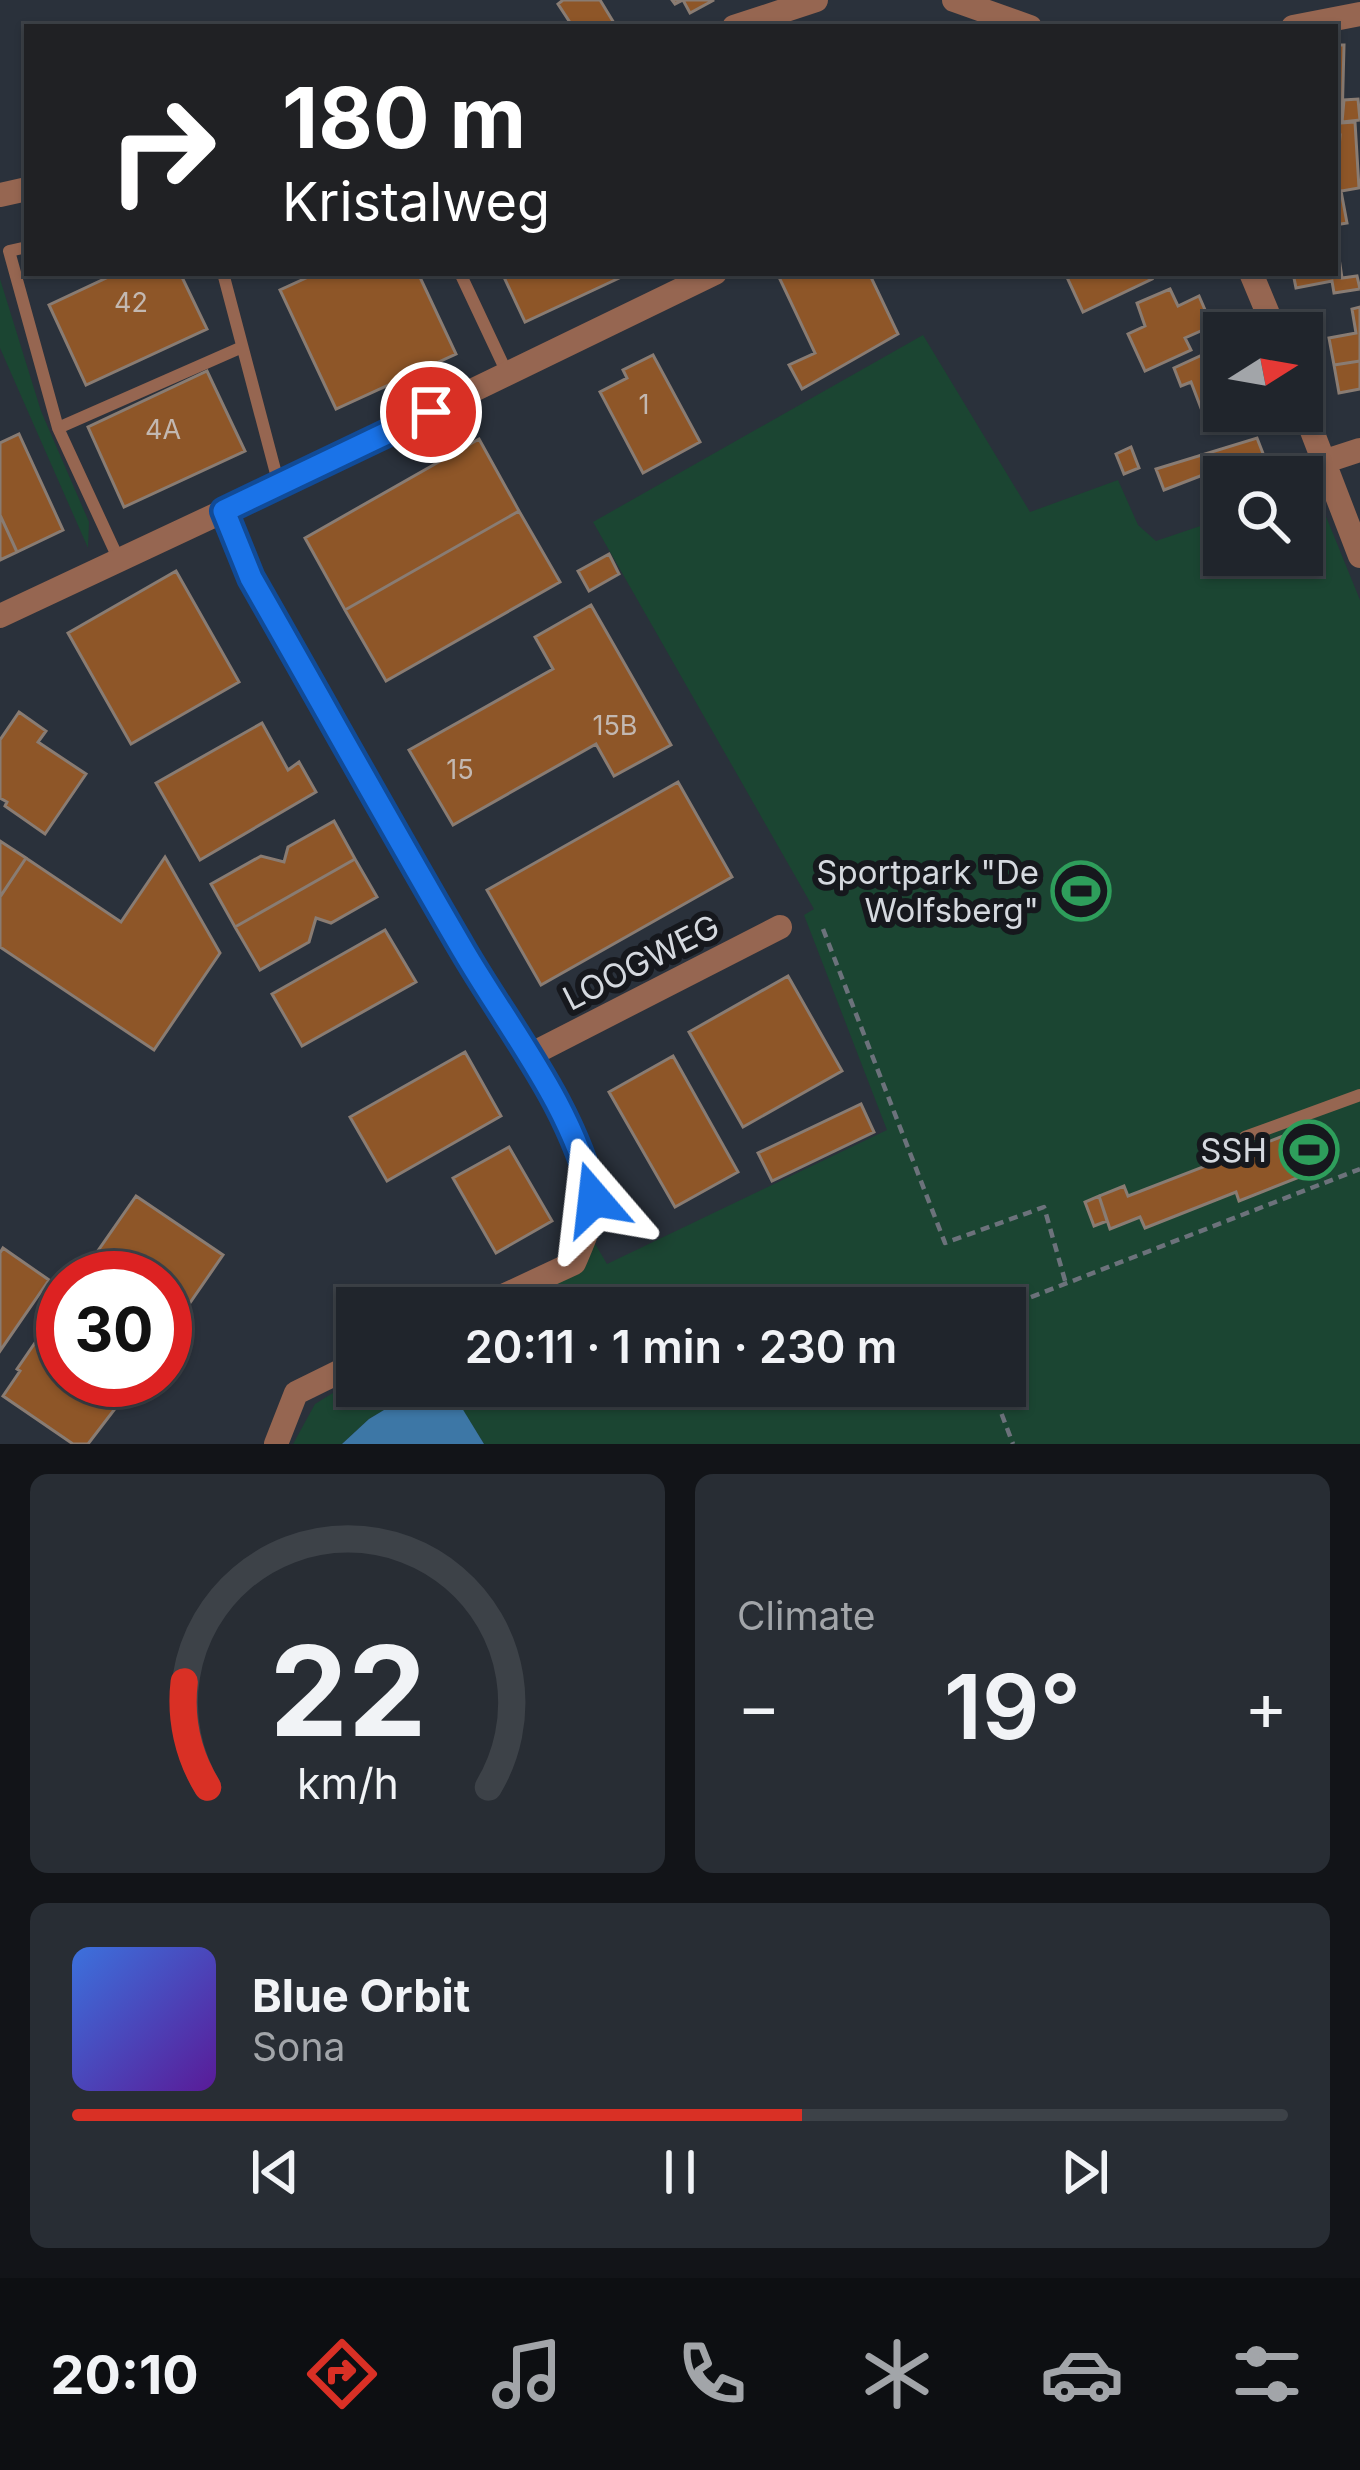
<!DOCTYPE html>
<html lang="en">
<head>
<meta charset="utf-8">
<style>
	:root { --surface:#20252c; --page:#282d34; --text:#f1f3f6; --muted:#a2a5a9; --line:#3d4248; --accent:#d93025 }
	body { margin:0; font-family:Inter,sans-serif; background:var(--page); color:var(--text); height:100vh; display:flex; flex-direction:column; font-size:45px; white-space:nowrap }
	* { box-sizing:border-box; margin:0 }
	p { font-size:39px; color:var(--muted) }
	.icon { flex:none; width:66px; height:66px; fill:none; stroke:currentColor; stroke-width:2; stroke-linecap:round; stroke-linejoin:round }
	.map { position:relative; height:1444px; overflow:hidden }
	.side { display:flex; flex-direction:column; gap:30px; padding:30px; background:#121418; flex:1 }
	.side>* { flex:none }
	.guide { position:absolute; left:24px; top:24px; width:1314px; height:252px; border-radius:0px; box-shadow:0 3px 9px #0004,0 0 0 3px var(--line); background:#202124; color:#fff; overflow:hidden }
	.needle { width:78px; rotate:79deg }
	.buttons { position:absolute; left:1203px; top:312px; display:grid; gap:24px }
	.buttons a { display:grid; place-items:center; width:120px; height:120px; border-radius:0px; background:var(--surface); box-shadow:0 3px 9px #0004,0 0 0 3px var(--line); font-size:60px }
	.speed { position:absolute; left:36px; top:1251px; display:flex; gap:24px; font-size:60px; font-weight:700; text-align:center }
	.speed>* { display:grid; place-content:center; width:156px; height:156px; border-radius:50%; background:var(--surface); box-shadow:0 3px 9px #0004,0 0 0 3px var(--line); line-height:1 }
	.speed .limit { border:18px solid #d22; background:#fff; color:#111 }
	.pin { position:absolute; display:grid; place-items:center; width:102px; height:102px; color:#fff; margin:-51px; border:6px solid #fff; border-radius:50%; box-shadow:0 3px 12px #0007 }
	.me { position:absolute; width:132px; margin:-66px; rotate:343deg; stroke-linejoin:round; filter:drop-shadow(0 0 9px #0008) }
	.turn { display:flex; align-items:center; gap:42px; height:252px; padding:0 60px; font-size:54px }
	.turn .icon { width:156px; height:156px; stroke-width:2.5 }
	.turn b { display:block; font-size:84px; line-height:102px }
	.big { font-size:90px; font-weight:600; line-height:1.1 }
	.side .widget { flex:1; display:flex; flex-direction:column; justify-content:center; gap:18px; min-width:0; padding:0 42px; border-radius:18px; background:var(--page) }
	.side .dial { align-items:center; gap:0 }
	.dial svg { height:312px; overflow:visible; fill:none; stroke:var(--line); stroke-width:7; stroke-linecap:round; text-anchor:middle }
	.dial text { fill:var(--text); stroke:none }
	.song { display:flex; align-items:center; gap:36px }
	.cover { width:144px; height:144px; border-radius:18px; background:linear-gradient(135deg,hsl(220 70% 55%),hsl(270 70% 35%)) }
	.played { height:12px; border-radius:6px; background:linear-gradient(90deg,var(--accent) 60%,var(--line) 60%) }
	.keys { display:flex; justify-content:space-around; direction:ltr }
	.heat { display:flex; justify-content:space-between; align-items:center; font-size:66px; direction:ltr }
	.side .tiles { flex:1; display:grid; gap:30px; grid-template-columns:1fr 1fr }
	.widget:last-child { grid-column:span 2 }
	.trip { position:absolute; left:336px; top:1287px; width:690px; height:120px; border-radius:0px; background:var(--surface); box-shadow:0 3px 9px #0004,0 0 0 3px var(--line); font-weight:600; line-height:120px; text-align:center }
	.tabs { display:flex; height:192px; justify-content:space-around; align-items:center; background:#0d0f12; color:var(--muted) }
	.tabs .icon { width:84px; height:84px }
	.tabs .selected { color:var(--accent) }
	.tabs b { font-size:54px; color:var(--text) }
	.map>svg:first-child { display:block }
	.green { fill:#1b4532 }
	.water { fill:#3d77a6 }
	.building { fill:#8e5628; stroke:#897c73; stroke-width:3 }
	.lines { fill:none; stroke-linecap:round; stroke-linejoin:round }
	.path { stroke:#6c727b; stroke-width:4.5; stroke-dasharray:9 6; stroke-linecap:butt }
	.service { stroke:#966651; stroke-width:12 }
	.minor { stroke:#966651; stroke-width:24 }
	.tertiary { stroke:#966651; stroke-width:24 }
	.route-casing { stroke:#114b97; stroke-width:30 }
	.route { stroke:#1a73e8; stroke-width:21 }
	.labels { text-anchor:middle; dominant-baseline:central; stroke-width:12; stroke-linejoin:round; paint-order:stroke }
	.number-label { font-size:27px; fill:#c3b8b1 }
	.poi-label { font-size:33px; fill:#d5d9df; stroke:#16181d; text-anchor:end }
	.street-label { font-size:33px; fill:#d5d9df; stroke:#16181d }
</style>
</head>
<body>
<div class="map">
<svg width="1360" height="1444" viewBox="0 0 1360 1444">
	<rect width="100%" height="100%" fill="#2a313b"/>
	<path class="green" d="M0 279 41 411 89 522 88 548 0 348Z
		M923 335 1030 512 1118 480 1138 525 1156 541 1224 518V555H1302V491L1314 487 1360 600V1444H484L454 1396 429 1386H1005V1308H492L594 1242 607 1264 887 1130 804 915 814 909 593 522Z
		M357 1373V1386H424L369 1419 342 1444H293L315 1404 349 1383 348 1378Z"/>
	<path class="water" d="M424 1386 454 1395 484 1444H342L369 1419Z"/>
	<path class="building" d="M563 0H600L614 23 608 27H573L558 4Z
		M672 0H714L690 13 683 0 675 4Z
		M1335 45H1344L1342 123 1355 122 1359 188 1336 192 1340 135H1335Z
		M1358 99 1360 120 1342 122 1344 100Z
		M1341 191 1347 223 1335 225V192Z
		M1338 251 1342 278 1357 276 1360 289 1334 293 1332 281 1296 288 1293 273H1335Z
		M117 273H180L207 329 86 385 49 305Z
		M317 273H418L456 354 336 409 280 290Z
		M502 273H630L525 322Z
		M777 273H869L898 334 802 389 789 365 815 353Z
		M1065 273H1149L1152 279 1083 312Z
		M1170 289 1178 306 1199 296 1212 326 1185 338 1191 350 1145 371 1128 334 1145 326 1137 303Z
		M1360 307V361L1334 365 1329 338 1356 333 1352 309Z
		M1213 350 1220 369 1224 368V408L1204 416 1191 382 1181 386 1174 368Z
		M653 355 700 442 643 473 600 392 627 378 623 370Z
		M1360 361V389L1339 393 1334 365Z
		M207 371 245 451 124 507 88 427Z
		M19 434 63 530 17 552 0 515V443Z
		M1257 438 1269 469 1248 477H1229L1228 473 1211 480 1208 473 1164 490 1156 469Z
		M479 439 519 511 345 610 305 538Z
		M1131 447 1139 468 1124 474 1116 454Z
		M519 511 560 582 386 681 345 610Z
		M0 515 17 552 0 560Z
		M609 554 619 574 589 591 578 571Z
		M176 571 239 682 131 744 68 633Z
		M591 605 671 745 614 776 596 744 453 825 409 750 553 669 535 637Z
		M19 712 46 731 38 742 86 774 45 834 5 806 7 802 0 798V740Z
		M262 723 288 770 299 762 316 792 200 860 156 783Z
		M678 782 732 877 541 985 487 890Z
		M334 821 355 859 235 927 211 884 261 856 284 862 288 847Z
		M0 841 26 858 0 897Z
		M165 857 220 953 154 1050 0 947V897L26 858 121 922Z
		M355 859 377 897 331 923 316 918 309 942 260 970 235 927Z
		M385 930 416 982 302 1046 272 994Z
		M788 976 842 1071 743 1127 689 1032Z
		M465 1052 501 1116 387 1181 350 1117Z
		M673 1056 738 1172 675 1207 609 1092Z
		M861 1104 874 1132 772 1181 758 1153Z
		M1314 1124 1330 1165 1239 1201 1236 1192 1145 1228 1140 1217 1110 1229 1099 1196 1124 1186 1128 1196Z
		M509 1147 552 1221 496 1253 453 1178Z
		M136 1196 223 1255 165 1339V1278H79Z
		M1099 1196 1107 1221 1094 1226 1085 1202Z
		M3 1248 49 1280 0 1351V1253Z
		M63 1302V1380H137L88 1444H73L3 1396 20 1371 17 1369Z"/>
	<g class="lines">
		<path class="path" d="M823 929 945 1243 1044 1207 1066 1284
			M1003 1308 1360 1169
			M991 1386 1013 1444"/>
		<path class="service" d="M27 247 9 251 58 428 119 560
			M223 273 279 485
			M460 273 508 375
			M58 428 240 348
			M1245 1137 1360 1095"/>
		<path class="minor" d="M1251 273 1276 333
			M1302 405 1360 556
			M1323 462 1360 450
			M224 511 715 273
			M0 616 224 511 251 578C323 702 391 828 464 952 507 1024 579 1109 592 1193 596 1216 583 1242 574 1263L477 1308
			M532 1054 780 927
			M276 1444 296 1393 357 1363"/>
		<path class="tertiary" d="M954 0 1030 27
			M734 27 816 0
			M1293 27 1360 14
			M0 195 27 189"/>
	</g>
	<g class="lines">
		<defs>
			<path id="route" d="M431 412 224 511 251 578C322 702 391 827 463 950 511 1032 572 1105 594 1199"/>
		</defs>
		<use href="#route" class="route-casing"/>
		<use href="#route" class="route"/>
	</g>
	<defs>
		<symbol id="stadium-ring" viewBox="-11 -11 22 22"><circle r="9.5" fill="#16181d" stroke="#2e9e5b" stroke-width="1.5"/><path d="M0-5a6.5 5 0 1 0 0 10a6.5 5 0 1 0 0-10ZM-3.5-1.8h7v3.6h-7Z" fill="#2e9e5b"/></symbol>
	</defs>
	<g fill-rule="evenodd">
		<use href="#stadium-ring" x="1048" y="858" width="66" height="66"/>
		<use href="#stadium-ring" x="1276" y="1117" width="66" height="66"/>
	</g>
	<g class="labels">
		<g class="number-label">
			<text x="131" y="302">42</text>
			<text x="644" y="404">1</text>
			<text x="163" y="429">4A</text>
			<text x="615" y="725">15B</text>
			<text x="460" y="769">15</text>
		</g>
		<g class="poi-label">
			<text x="1039" y="872">Sportpark "De<tspan x="1039" dy="38">Wolfsberg"</tspan></text>
			<text x="1267" y="1150">SSH</text>
		</g>
		<g class="street-label">
			<text transform="translate(641 962) rotate(-27)">LOOGWEG</text>
		</g>
	</g>
</svg>
<div class="buttons">
<a><svg class="needle" viewBox="-14 -14 28 28"><path d="M0-13l5 13h-10z" fill="#e53935"/><path d="M0 13l5-13h-10z" fill="#a2a5a9"/></svg></a>
<a><svg class="icon" aria-label="search" viewBox="0 0 24 24"><circle cx="10" cy="10" r="6"/><path d="M15 15l6 6"/></svg></a>
</div>
<div class="speed"><div class="limit">30</div></div>
<div class="pin" style="left:431px;top:412px;background:#d93025"><svg class="icon" aria-label="arrive" viewBox="0 0 24 24"><path d="M6 21V4h12l-3 4 3 4H6"/></svg></div>
<svg class="me" style="left:594px;top:1199px" viewBox="-20 -20 40 40"><path d="M0-17L14 15 0 8-14 15z" fill="#1a73e8" stroke="#fff" stroke-width="4"/></svg>
<div class="trip">20:11 · 1 min · 230 m</div>
<div class="guide">
<div class="turn"><svg class="icon" aria-label="right" viewBox="0 0 24 24"><path d="M7 20v-9h11M14 6l5 5-5 5"/></svg><div><b>180 m</b>Kristalweg</div></div>
</div>
</div>
<section class="side">
<div class="tiles">
<div class="widget dial"><svg viewBox="0 0 100 80">
<path d="M14 69A42 42 0 1 1 86 69"/>
<path d="M14 69A42 42 0 0 1 8 42" stroke="#d93025"/>
<text x="50" y="56" font-size="32" font-weight="700">22</text>
<text x="50" y="72" font-size="11">km/h</text>
</svg></div>
<div class="widget"><p>Climate</p>
<div class="heat"><a>−</a><b class="big">19°</b><a>+</a></div>
</div>
<div class="widget">
<div class="song"><i class="cover"></i><div><b>Blue Orbit</b><p>Sona</p></div></div>
<div class="played"></div>
<div class="keys"><svg class="icon" aria-label="previous" viewBox="0 0 24 24"><path d="M18 5L8 12l10 7zM5 5v14"/></svg><svg class="icon" aria-label="pause" viewBox="0 0 24 24"><path d="M8 5v14M16 5v14"/></svg><svg class="icon" aria-label="next" viewBox="0 0 24 24"><path d="M6 5l10 7-10 7zM19 5v14"/></svg></div>
</div>
</div>
</section>
<nav class="tabs">
<b>20:10</b>
<svg class="icon selected" aria-label="directions" viewBox="0 0 24 24"><path d="M12 3l9 9-9 9-9-9zM9 14v-3h6M13 9l2 2-2 2"/></svg>
<svg class="icon" aria-label="music" viewBox="0 0 24 24"><path d="M9 18V5l10-2v13"/><circle cx="6" cy="18" r="3"/><circle cx="16" cy="16" r="3"/></svg>
<svg class="icon" aria-label="phone" viewBox="0 0 24 24"><path d="M5 4h4l2 5-3 2q2 4 5 5l2-3 5 2v4C11 20 4 13 5 4z"/></svg>
<svg class="icon" aria-label="climate" viewBox="0 0 24 24"><path d="M12 3v18M4 7l16 10M4 17L20 7"/></svg>
<svg class="icon" aria-label="car" viewBox="0 0 24 24"><path d="M5 17H2v-5l4-1 3-4h7l3 4 3 1v5h-3M9 17h6M6 11h13"/><circle cx="7" cy="17" r="2"/><circle cx="17" cy="17" r="2"/></svg>
<svg class="icon" aria-label="filters" viewBox="0 0 24 24"><path d="M4 7h16M4 17h16"/><circle cx="9" cy="7" r="2"/><circle cx="15" cy="17" r="2"/></svg>
</nav>
</body>
</html>
